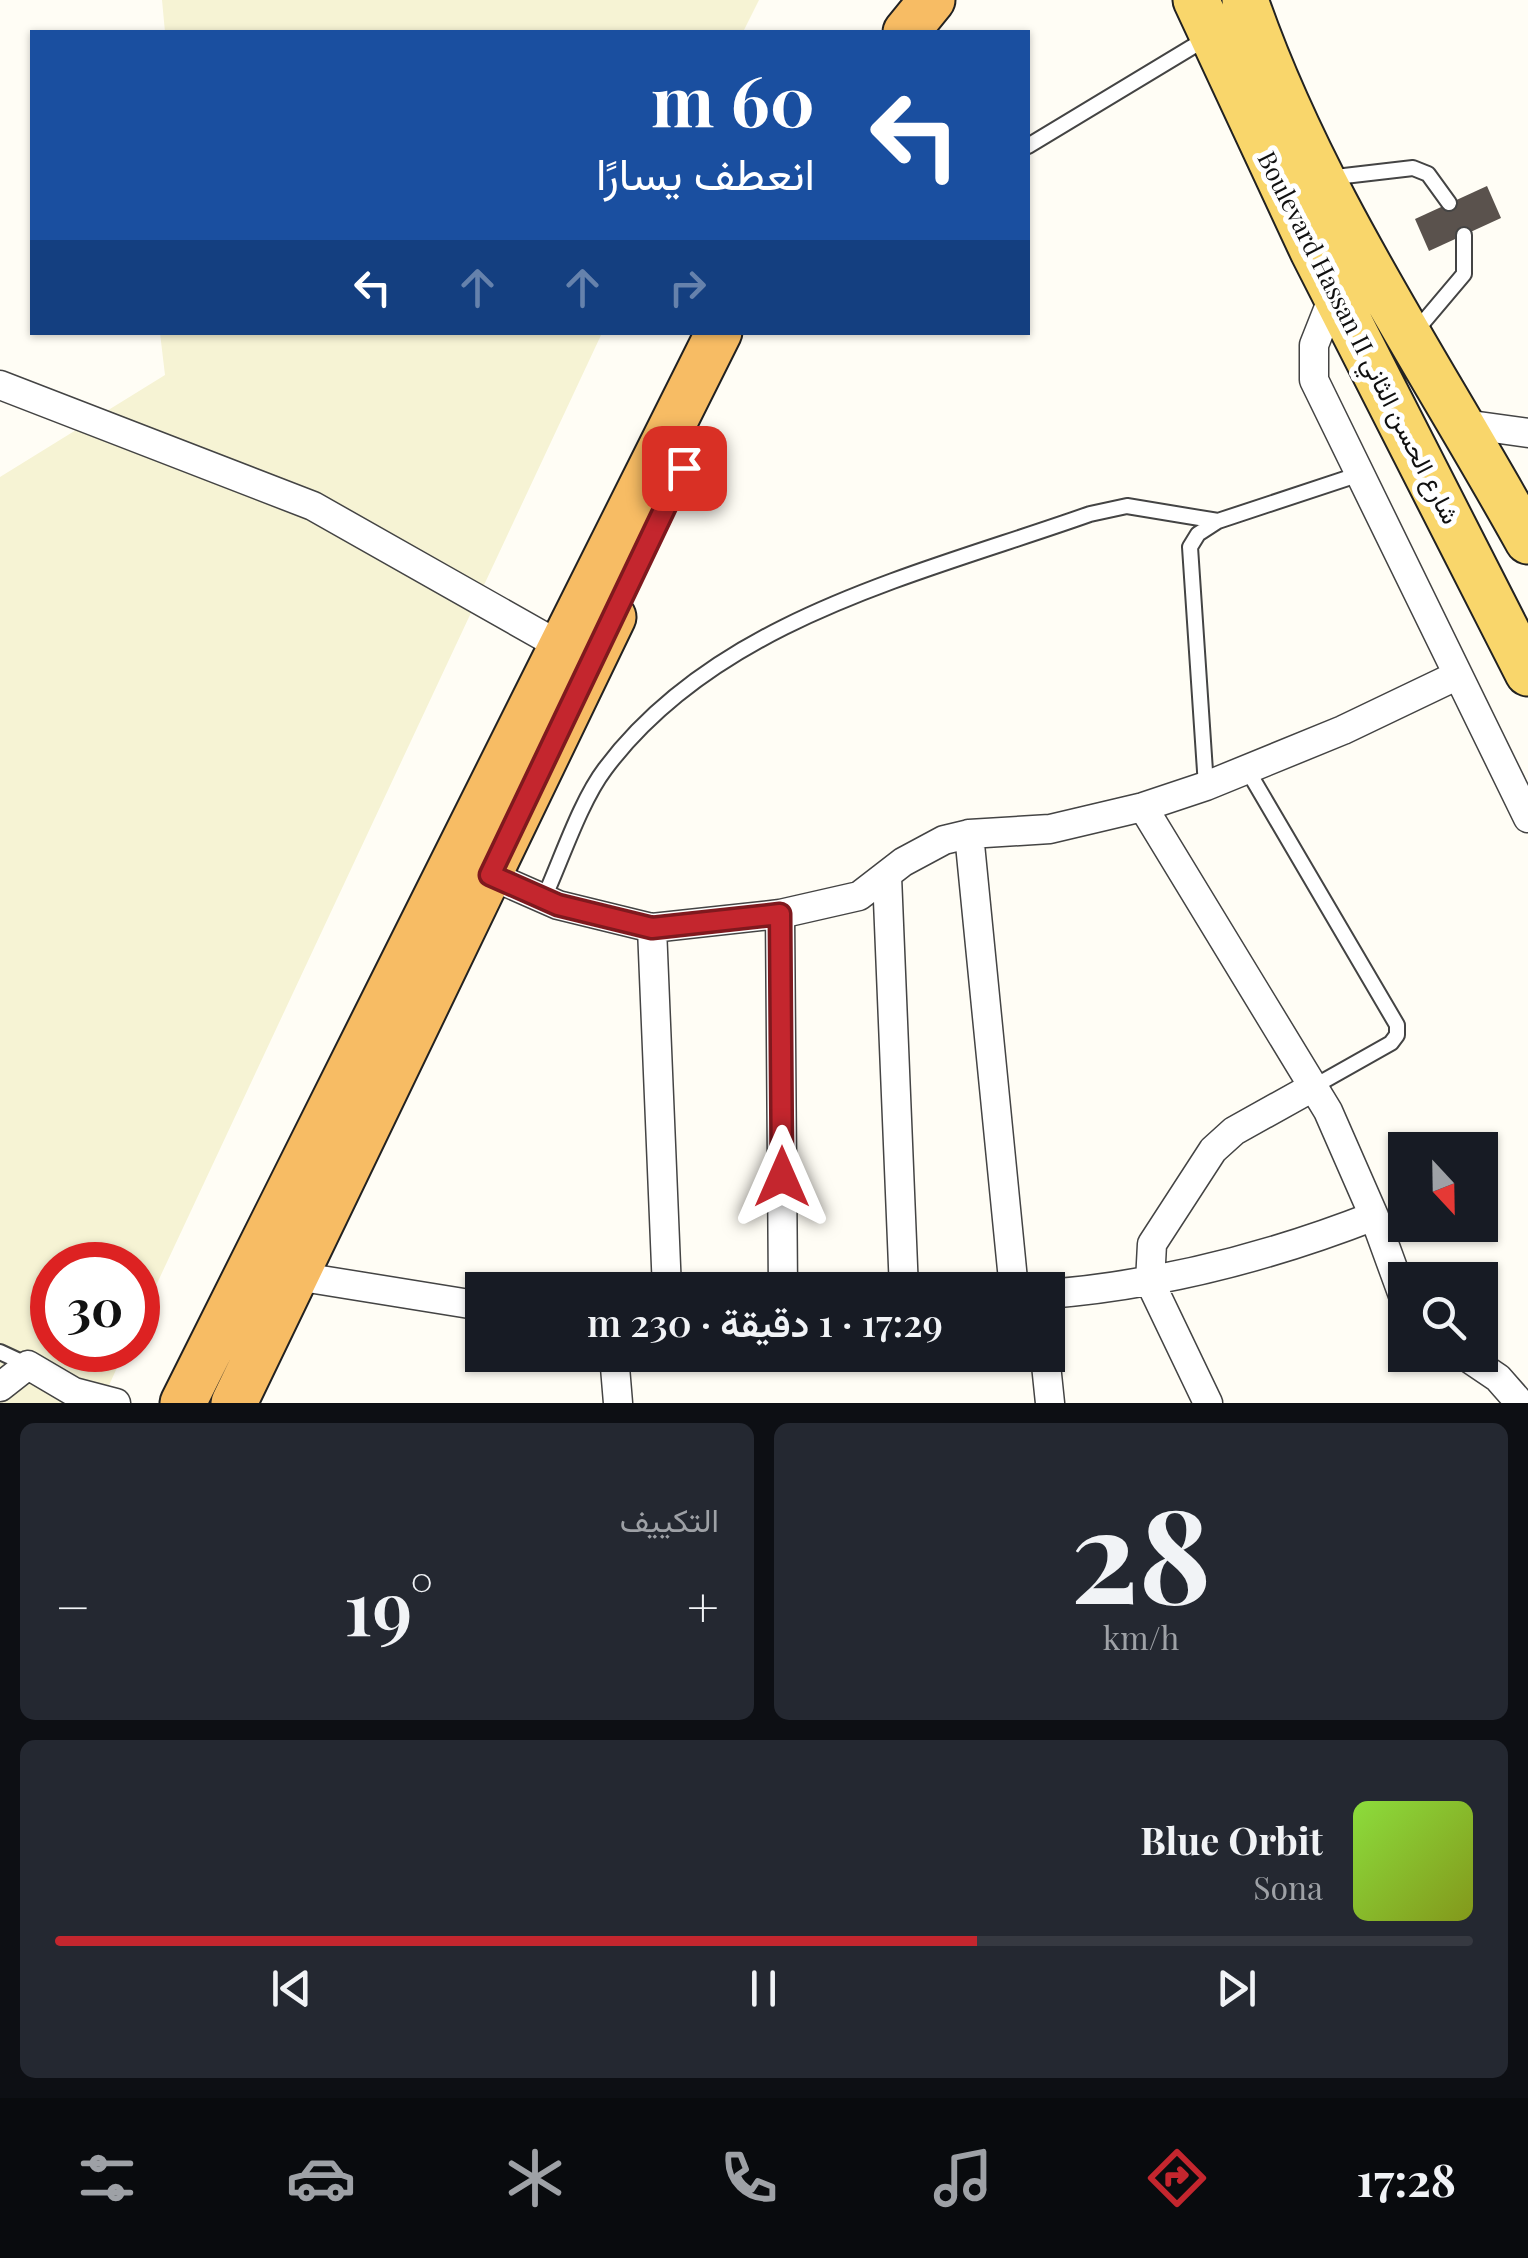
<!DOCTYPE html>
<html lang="ar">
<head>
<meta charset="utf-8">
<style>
	:root { --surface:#171b24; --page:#242831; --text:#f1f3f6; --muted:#9ea1a6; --line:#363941; --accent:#c4262e }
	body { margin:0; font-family:"Playfair Display",Vazirmatn,serif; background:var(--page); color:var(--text); direction:rtl; height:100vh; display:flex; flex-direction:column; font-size:38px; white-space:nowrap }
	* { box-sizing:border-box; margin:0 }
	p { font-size:32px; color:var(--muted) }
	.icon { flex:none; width:55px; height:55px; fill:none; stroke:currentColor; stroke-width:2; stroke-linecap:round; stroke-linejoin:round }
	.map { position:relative; height:1403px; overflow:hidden; direction:ltr }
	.details { display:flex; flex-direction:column; gap:20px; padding:20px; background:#0d0f14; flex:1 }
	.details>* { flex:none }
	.top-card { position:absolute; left:30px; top:30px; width:1000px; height:305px; border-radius:0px; box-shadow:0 2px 8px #0004; direction:rtl; background:#1a4fa0; color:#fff; overflow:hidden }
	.needle { width:65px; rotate:158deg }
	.fabs { position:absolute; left:1388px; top:1132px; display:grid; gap:20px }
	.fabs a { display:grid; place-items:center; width:110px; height:110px; border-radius:0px; background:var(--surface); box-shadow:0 2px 8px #0004; font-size:50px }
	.speed { position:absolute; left:30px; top:1242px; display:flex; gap:20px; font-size:50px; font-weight:700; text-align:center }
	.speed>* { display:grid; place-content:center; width:130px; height:130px; border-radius:50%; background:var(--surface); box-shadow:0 2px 8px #0004; line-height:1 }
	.speed .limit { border:15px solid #d22; background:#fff; color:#111 }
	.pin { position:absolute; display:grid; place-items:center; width:85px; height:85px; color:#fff; margin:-42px; border-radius:20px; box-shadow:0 5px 15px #0006 }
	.me { position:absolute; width:110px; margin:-55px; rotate:0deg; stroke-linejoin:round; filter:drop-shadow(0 0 8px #0008) }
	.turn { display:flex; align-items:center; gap:35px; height:210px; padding:0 50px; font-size:45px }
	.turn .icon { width:130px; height:130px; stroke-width:2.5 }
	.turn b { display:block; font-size:70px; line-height:85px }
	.lanes { display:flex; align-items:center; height:95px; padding:0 50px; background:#0003; justify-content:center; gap:50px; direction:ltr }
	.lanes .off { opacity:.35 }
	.big { font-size:75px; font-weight:600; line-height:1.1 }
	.details .widget { flex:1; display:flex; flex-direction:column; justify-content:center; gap:15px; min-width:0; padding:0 35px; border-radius:15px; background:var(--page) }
	.details .dial { align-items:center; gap:0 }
	.dial b { font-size:130px; line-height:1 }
	.song { display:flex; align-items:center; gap:30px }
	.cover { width:120px; height:120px; border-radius:15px; background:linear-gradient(135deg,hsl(90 70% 55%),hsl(70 70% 35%)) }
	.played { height:10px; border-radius:5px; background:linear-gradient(90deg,var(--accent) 65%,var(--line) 65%) }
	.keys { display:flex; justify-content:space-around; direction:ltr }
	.heat { display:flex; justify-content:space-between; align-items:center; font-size:55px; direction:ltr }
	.details .tiles { flex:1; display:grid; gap:20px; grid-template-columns:1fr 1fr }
	.widget:last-child { grid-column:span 2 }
	.trip { position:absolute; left:465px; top:1272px; width:600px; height:100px; border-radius:0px; background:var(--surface); box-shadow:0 2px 8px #0004; font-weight:600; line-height:100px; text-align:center; direction:rtl }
	.tab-bar { display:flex; height:160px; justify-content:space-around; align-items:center; background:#090b0e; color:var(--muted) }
	.tab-bar .icon { width:70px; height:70px }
	.tab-bar .current { color:var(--accent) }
	.tab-bar b { font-size:45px; color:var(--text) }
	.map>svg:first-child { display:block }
	.farmland { fill:#f6f3d4 }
	.building { fill:#5a524d }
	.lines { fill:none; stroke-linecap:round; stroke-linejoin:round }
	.service-casing { stroke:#444; stroke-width:18 }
	.minor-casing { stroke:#444; stroke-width:31 }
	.primary-casing { stroke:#222; stroke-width:49 }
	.trunk-casing { stroke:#222; stroke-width:49 }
	.service { stroke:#fff; stroke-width:14 }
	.minor { stroke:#fff; stroke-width:28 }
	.primary { stroke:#f9d66b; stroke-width:45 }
	.trunk { stroke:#f7bc64; stroke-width:45 }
	.route-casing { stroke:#7f191e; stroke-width:25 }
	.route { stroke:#c4262e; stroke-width:18 }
	.labels { text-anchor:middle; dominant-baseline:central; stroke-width:10; stroke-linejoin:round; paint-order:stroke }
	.street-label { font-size:25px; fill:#111; stroke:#fff }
</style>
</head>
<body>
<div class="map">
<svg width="1528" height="1403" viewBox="0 0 1528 1403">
	<rect width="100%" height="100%" fill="#fffdf5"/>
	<path class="farmland" d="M162 0H759L743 32H165Z
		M160 333H602L138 1324V1265H52V1350H125L101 1403H0V477L165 375Z"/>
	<path class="building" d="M1487 186 1501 218 1429 251 1415 219Z"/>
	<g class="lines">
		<defs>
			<path id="service" d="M1028 146 1207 38
				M1327 178 1413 168 1428 174 1449 203
				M1415 332 1464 274V235
				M1248 771 1397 1025V1035L1391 1043 1313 1087
				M1206 786 1190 547 1198 534 1218 521 1360 474
				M543 900C561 861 580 802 605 769 718 618 921 574 1090 514L1127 506 1218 521
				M0 1352 28 1365"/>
			<path id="minor" d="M1335 292 1314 345V380L1528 818
				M0 385 313 506 564 648
				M1464 424 1528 433
				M1143 807 1328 1111 1374 1216
				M969 834 1014 1290
				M490 875 558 905 652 928 780 914 859 896 903 862 944 840 969 834 1050 829 1143 807 1206 786 1343 730 1458 675
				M887 876 904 1290
				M780 914 783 1290
				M652 928 667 1290
				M296 1276 482 1306
				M1048 1294C1161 1285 1269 1257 1374 1216L1405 1301
				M614 1355 618 1403
				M1045 1355 1050 1403
				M1464 1355 1498 1378 1520 1403
				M0 1387 28 1365 74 1392 116 1403
				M1208 1403 1150 1282 1152 1244 1213 1150 1234 1131 1313 1087"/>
			<path id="primary" d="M1196 0 1313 251 1528 673
				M1245 0C1311 192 1430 364 1528 541"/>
			<path id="trunk" d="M906 32 932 0
				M183 1403 719 332
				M234 1403 613 617"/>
		</defs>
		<use href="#service" class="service-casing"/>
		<use href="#minor" class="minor-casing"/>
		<use href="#primary" class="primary-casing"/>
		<use href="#trunk" class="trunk-casing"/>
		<use href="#service" class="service"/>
		<use href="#minor" class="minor"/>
		<use href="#primary" class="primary"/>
		<use href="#trunk" class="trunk"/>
	</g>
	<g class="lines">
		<defs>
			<path id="route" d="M684 468 490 875 558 905 652 928 780 914 782 1177"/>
		</defs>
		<use href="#route" class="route-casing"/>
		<use href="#route" class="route"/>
	</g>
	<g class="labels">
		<g class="street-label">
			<text transform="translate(1360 337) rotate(63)">Boulevard Hassan II شارع الحسن الثاني</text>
		</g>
	</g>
</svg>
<div class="fabs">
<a><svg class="needle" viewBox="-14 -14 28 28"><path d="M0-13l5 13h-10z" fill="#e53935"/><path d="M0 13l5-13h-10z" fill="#9ea1a6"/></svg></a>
<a><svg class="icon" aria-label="search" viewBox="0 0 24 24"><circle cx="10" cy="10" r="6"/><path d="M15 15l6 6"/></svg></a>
</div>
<div class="speed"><div class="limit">30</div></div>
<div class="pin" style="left:684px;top:468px;background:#d93025"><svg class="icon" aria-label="arrive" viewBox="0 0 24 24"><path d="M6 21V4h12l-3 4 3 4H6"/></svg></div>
<svg class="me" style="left:782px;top:1177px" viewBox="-20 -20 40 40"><path d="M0-17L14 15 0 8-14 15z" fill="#c4262e" stroke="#fff" stroke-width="4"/></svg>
<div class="trip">17:29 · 1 دقيقة · 230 m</div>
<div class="top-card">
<div class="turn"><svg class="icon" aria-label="left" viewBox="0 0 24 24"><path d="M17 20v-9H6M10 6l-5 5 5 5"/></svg><div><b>60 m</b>انعطف يسارًا</div></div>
<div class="lanes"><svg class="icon" aria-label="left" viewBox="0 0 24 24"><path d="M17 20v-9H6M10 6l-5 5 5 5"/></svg><svg class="icon off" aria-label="ahead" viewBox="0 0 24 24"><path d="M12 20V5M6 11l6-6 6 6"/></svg><svg class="icon off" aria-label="ahead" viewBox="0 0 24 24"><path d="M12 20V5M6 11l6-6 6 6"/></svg><svg class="icon off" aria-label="right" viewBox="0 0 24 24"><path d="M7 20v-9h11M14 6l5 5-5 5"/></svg></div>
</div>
</div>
<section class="details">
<div class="tiles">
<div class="widget dial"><b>28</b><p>km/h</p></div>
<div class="widget"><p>التكييف</p>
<div class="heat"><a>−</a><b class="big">19°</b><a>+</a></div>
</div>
<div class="widget">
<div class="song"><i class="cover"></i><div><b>Blue Orbit</b><p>Sona</p></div></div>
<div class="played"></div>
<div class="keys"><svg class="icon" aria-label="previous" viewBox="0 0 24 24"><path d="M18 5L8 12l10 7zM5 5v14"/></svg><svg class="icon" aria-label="pause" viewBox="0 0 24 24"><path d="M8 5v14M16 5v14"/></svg><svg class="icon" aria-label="next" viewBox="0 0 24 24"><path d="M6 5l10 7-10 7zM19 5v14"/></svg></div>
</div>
</div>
</section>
<nav class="tab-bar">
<b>17:28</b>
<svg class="icon current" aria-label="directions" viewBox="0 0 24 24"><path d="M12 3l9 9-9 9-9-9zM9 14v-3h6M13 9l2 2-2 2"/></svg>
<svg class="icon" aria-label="music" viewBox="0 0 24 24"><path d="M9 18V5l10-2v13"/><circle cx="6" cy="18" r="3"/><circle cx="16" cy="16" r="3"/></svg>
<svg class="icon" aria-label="phone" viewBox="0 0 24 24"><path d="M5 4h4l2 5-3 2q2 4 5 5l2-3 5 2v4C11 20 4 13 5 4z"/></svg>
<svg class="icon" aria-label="climate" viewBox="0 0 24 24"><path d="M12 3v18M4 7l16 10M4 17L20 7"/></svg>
<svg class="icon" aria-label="car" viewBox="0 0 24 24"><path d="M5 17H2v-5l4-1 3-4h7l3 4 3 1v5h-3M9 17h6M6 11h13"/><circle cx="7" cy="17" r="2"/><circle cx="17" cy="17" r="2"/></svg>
<svg class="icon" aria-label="filters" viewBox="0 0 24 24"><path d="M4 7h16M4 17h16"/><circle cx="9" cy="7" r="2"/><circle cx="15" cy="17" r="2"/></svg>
</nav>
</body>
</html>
